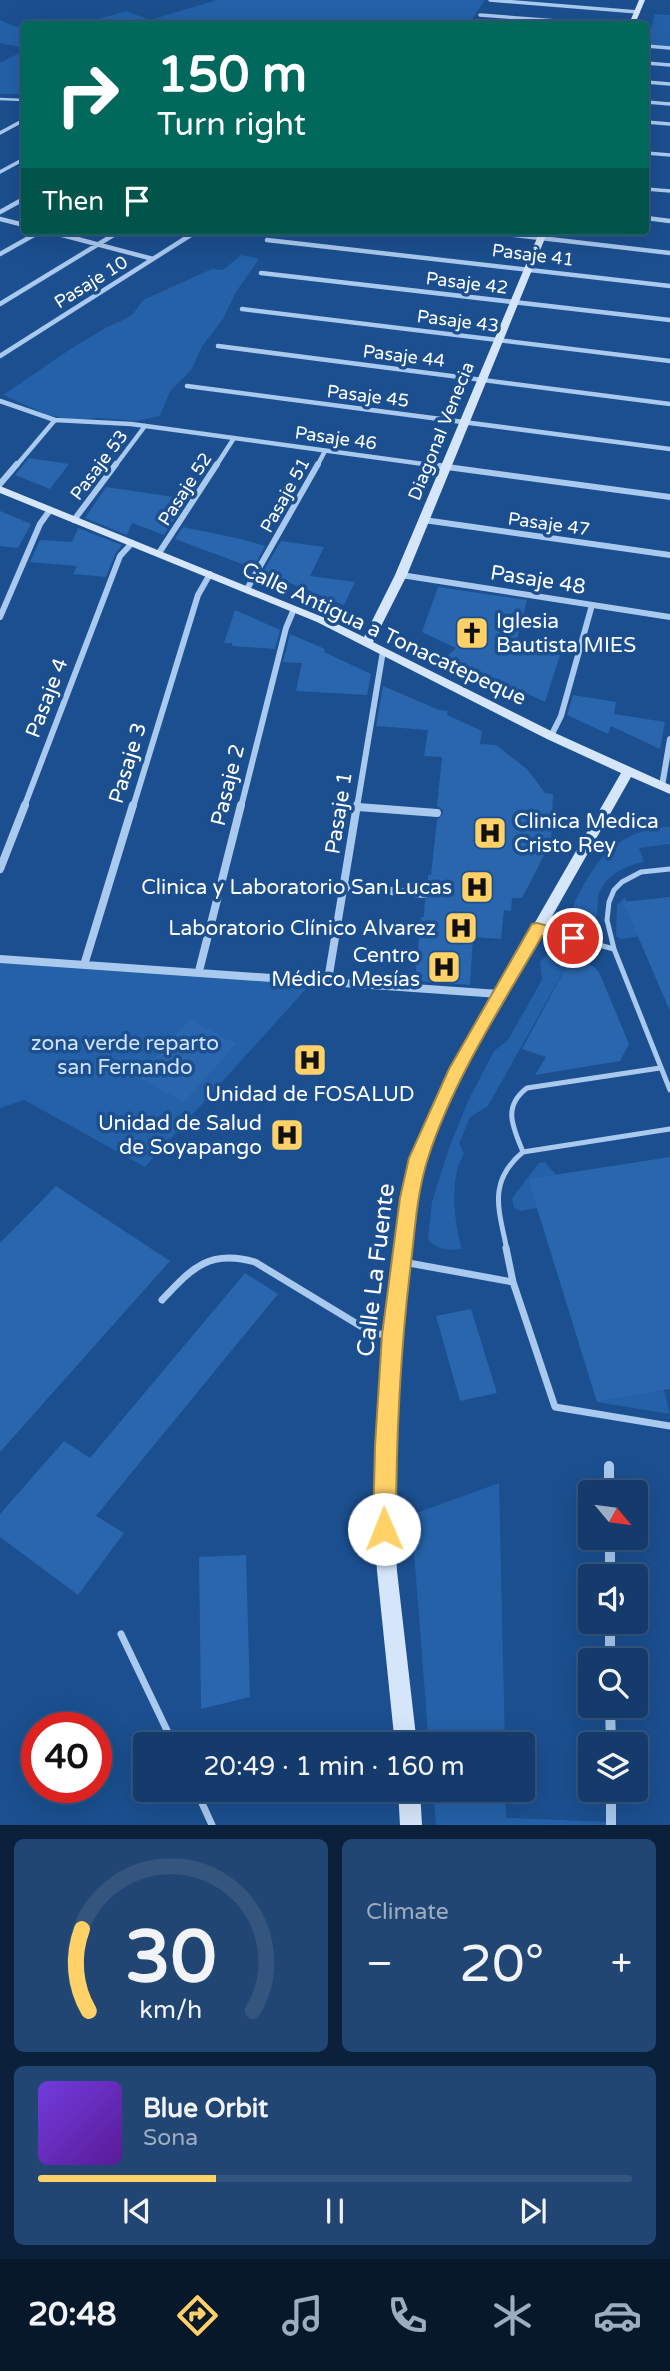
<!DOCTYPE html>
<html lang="en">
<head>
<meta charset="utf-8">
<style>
	:root { --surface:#143b6b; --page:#214673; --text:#f1f3f6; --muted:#9dadc1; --line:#33557e; --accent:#ffd166 }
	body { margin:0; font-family:"Varela Round",sans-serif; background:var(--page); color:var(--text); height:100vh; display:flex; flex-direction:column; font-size:26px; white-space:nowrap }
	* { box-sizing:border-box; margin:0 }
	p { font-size:23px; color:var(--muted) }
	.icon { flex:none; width:38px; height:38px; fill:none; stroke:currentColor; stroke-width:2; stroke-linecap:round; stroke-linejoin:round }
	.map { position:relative; height:1825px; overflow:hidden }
	.drawer { display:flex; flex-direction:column; gap:14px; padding:14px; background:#0b203b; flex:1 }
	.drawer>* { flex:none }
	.guide { position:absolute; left:21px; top:21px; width:628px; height:214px; border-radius:7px; box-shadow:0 7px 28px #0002,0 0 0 2px var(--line); background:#00695c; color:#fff; overflow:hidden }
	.needle { width:46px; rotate:119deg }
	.buttons { position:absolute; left:578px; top:1480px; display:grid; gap:14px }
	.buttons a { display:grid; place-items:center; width:70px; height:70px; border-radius:7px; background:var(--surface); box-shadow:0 7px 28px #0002,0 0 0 2px var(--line); font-size:35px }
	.speed { position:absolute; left:21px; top:1712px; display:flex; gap:14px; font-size:35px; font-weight:700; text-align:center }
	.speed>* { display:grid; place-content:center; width:91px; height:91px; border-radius:50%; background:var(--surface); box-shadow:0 7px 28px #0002,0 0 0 2px var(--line); line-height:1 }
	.speed .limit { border:10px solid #d22; background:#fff; color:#111 }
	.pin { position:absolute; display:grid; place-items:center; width:60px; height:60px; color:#fff; margin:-30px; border:4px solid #fff; border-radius:50%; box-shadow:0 2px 7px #0007 }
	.me { position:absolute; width:77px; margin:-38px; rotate:359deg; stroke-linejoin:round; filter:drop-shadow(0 0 5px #0008) }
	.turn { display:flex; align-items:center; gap:24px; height:147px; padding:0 21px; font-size:32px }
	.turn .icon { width:91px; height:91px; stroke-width:2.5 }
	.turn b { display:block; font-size:49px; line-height:60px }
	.then { display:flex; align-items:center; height:66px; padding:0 21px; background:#0003; gap:14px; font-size:26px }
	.big { font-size:52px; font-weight:600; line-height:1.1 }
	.drawer .widget { flex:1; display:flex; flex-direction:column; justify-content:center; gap:10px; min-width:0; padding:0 24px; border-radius:10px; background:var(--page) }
	.drawer .dial { align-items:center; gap:0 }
	.dial svg { height:182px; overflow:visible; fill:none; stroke:var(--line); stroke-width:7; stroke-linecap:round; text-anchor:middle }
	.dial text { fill:var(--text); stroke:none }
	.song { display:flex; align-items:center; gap:21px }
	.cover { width:84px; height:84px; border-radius:10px; background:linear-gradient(135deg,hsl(260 70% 55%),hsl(270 70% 35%)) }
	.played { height:7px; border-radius:4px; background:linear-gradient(90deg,var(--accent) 30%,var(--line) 30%) }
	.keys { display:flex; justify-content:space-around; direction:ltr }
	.heat { display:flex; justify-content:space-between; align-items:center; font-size:38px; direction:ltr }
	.drawer .tiles { flex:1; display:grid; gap:14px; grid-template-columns:1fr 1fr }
	.widget:last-child { grid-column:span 2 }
	.trip { position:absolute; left:133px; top:1732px; width:402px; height:70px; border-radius:7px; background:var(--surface); box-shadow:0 7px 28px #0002,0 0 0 2px var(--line); font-weight:600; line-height:70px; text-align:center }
	.menu { display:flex; height:112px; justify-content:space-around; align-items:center; background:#08182b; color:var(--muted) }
	.menu .icon { width:49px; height:49px }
	.menu .on { color:var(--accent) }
	.menu b { font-size:32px; color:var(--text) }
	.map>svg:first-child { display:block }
	.green { fill:#2461a8 }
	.building { fill:#2a66ad }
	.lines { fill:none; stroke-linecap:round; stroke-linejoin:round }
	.lane-far2 { stroke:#a9c9ee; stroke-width:2.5 }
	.lane-far1 { stroke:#a9c9ee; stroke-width:5 }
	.lane { stroke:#a9c9ee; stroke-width:7 }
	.street-far4 { stroke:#a9c9ee; stroke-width:3.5 }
	.street-far3 { stroke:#a9c9ee; stroke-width:4.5 }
	.street-far2 { stroke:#a9c9ee; stroke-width:6 }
	.street-far1 { stroke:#a9c9ee; stroke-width:8 }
	.street { stroke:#a9c9ee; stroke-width:10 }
	.secondary { fill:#d6e6fa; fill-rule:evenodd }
	.route { fill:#ffd166; stroke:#a68842; stroke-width:2 }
	.labels { text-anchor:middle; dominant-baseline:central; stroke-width:7; stroke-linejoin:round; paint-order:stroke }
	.far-street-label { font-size:18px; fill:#fff; stroke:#1b4f8f }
	.street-label { font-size:21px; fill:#fff; stroke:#1b4f8f }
	.poi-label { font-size:21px; fill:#fff; stroke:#1b4f8f; text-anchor:end }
	.park-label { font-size:21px; fill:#cfe3fa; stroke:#1b4f8f }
	.near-street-label { font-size:24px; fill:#fff; stroke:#1b4f8f }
</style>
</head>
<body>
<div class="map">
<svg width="670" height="1825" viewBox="0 0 670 1825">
	<rect width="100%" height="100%" fill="#1b4f8f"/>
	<path class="green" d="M217 0H485L469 24H82L126 11 150 20Z
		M655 14 670 15V48L646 46Z
		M0 20 24 30V94H0V63L23 51 19 47 0 43Z
		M241 255 259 259 236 292 223 319 203 345 191 370 170 391 160 416 136 421 99 418 73 420 48 415 3 395 72 348 107 327 123 320 133 314 143 300 212 269 223 270Z
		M670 827V844L639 848 644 862C625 865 602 877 598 898 597 908 598 918 594 926H583L573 917C571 905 578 896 583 886 603 849 628 829 670 827Z
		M625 897 638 937 621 939 616 936 617 905Z
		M555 953 571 958 488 1106 470 1117 459 1144 464 1154C449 1176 454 1225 462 1249 450 1251 436 1250 428 1239L432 1202 449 1148 469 1099 494 1051 508 1040 542 980 540 962 547 954Z
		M0 958 315 979 145 1167 24 1100 0 1108Z
		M545 1162 556 1175 528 1179 537 1208 521 1211 514 1208 512 1198 539 1163Z
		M664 1390 670 1414 597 1402Z
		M499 1483 505 1745H429L411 1515Z
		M433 1790H505L506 1818 611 1822V1825H436Z"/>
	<path class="building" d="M29 458 69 464 50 489 15 475Z
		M106 487 147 493 187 499 164 535 132 523 127 535 85 518Z
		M0 511 31 524 18 548 0 546Z
		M183 527 241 539 265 546 253 568 175 539Z
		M78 528 122 545 115 554 106 577 73 574 77 566 30 562 40 540 72 542Z
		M281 541 324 547 310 576 355 582 344 605 263 572Z
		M438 587 527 600 515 647 560 655 545 702 447 656 456 648 422 632Z
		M235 610 280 630 275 649 232 646V643H224Z
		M290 634 325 649 324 652 371 674 367 695 296 691 302 663 283 662Z
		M383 686 439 710 448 711 447 715 482 731 480 744 496 745 527 769 545 793 553 794 551 842 522 898H512L511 911 504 910 501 939 473 937 470 985 415 981 421 917H424L425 900 431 895 427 888 428 875H431L437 820 443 814V810L437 806 442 757 424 756 428 730 376 726Z
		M573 695 616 702 614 714 665 722 660 749 611 726 608 734 567 715Z
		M670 897V1011L623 902Z
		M571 958 593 966 599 972 629 1044 620 1061 535 1075 546 1057 522 1049Z
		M190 1020 236 1044 184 1102 137 1077Z
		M670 1157V1389L597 1402 528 1179Z
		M56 1186 170 1261 0 1452V1243Z
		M245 1273 278 1294 96 1516 124 1533 78 1595 0 1537V1514L64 1441 90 1458Z
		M471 1309 497 1393 460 1401 436 1316Z
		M246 1555 250 1697 201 1709 199 1557Z"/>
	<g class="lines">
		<path class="lane-far2" d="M0 99 24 100"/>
		<path class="lane-far1" d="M670 869 641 872 622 882 614 890 609 902 607 920 614 949 670 1090
			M539 929 614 949
			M523 1152C513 1127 502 1107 527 1088L660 1068
			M507 1250C499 1210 487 1182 523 1152L670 1129"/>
		<path class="lane" d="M506 1248 513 1282 555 1407 670 1426
			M403 1262 513 1282
			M162 1300C192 1268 209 1249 255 1262L372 1333 389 1335
			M121 1634 174 1745
			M196 1790 212 1825"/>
		<path class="street-far4" d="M490 0 638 12
			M480 15 596 24
			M646 46 670 48
			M646 63 670 65
			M646 82 670 84
			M646 102 670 104
			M646 122 670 124
			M0 133 24 120
			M646 153 670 155
			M0 172 24 159
			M646 189 670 191
			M17 203 24 199"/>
		<path class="street-far3" d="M0 212 20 201
			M646 218 670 221
			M0 219 24 225
			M47 231 153 259
			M480 231 670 253
			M267 240 670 286
			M0 254 41 231
			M261 273 670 320
			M0 304 120 231
			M242 309 670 361
			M218 346 670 404
			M0 356 197 231
			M187 386 670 449
			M0 401 55 420 131 424 438 466
			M16 466 55 420
			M115 466 145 426
			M216 466 234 438
			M317 466 325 451"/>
		<path class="street-far2" d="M425 464 670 497
			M0 484 17 464
			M74 520 116 464
			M424 520 670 555
			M159 553 217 464
			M401 575 670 617
			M247 589 318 464
			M0 617 40 524 50 510
			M551 736 561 716 592 605
			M662 786 670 739
			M24 807 120 556 132 543
			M133 807 198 595 210 574
			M241 807 286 628 294 609
			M357 807 383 651"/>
		<path class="street-far1" d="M358 807 437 813
			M0 869 25 805
			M345 887 425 894
			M0 959 499 994
			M84 965 133 805
			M199 971 241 805
			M328 980 357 805"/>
		<path class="street" d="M609 1466V1493
			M610 1538V1577
			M610 1622V1661
			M610 1706 611 1745
			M611 1790V1825"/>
		<path class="secondary" d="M639 0H645L635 24H629Z
			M540 231H548L407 575 373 642 555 733 670 785V794L631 777 462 1075 426 1158 420 1184 401 1336 393 1508 397 1571 417 1745H395L377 1571 373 1508 383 1336 404 1184 410 1158 450 1070 621 773 547 739 317 622 0 493V486L325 618 364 637 395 575Z
			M398 1790H420L422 1825H400Z"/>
	</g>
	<path class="route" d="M537 923 578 934 581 938 573 944 542 936C501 1007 453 1080 428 1158 417 1192 415 1229 411 1263 400 1352 396 1440 396 1529L392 1537 384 1540 377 1537 373 1529 375 1446 382 1335 400 1198 409 1158 449 1069 532 924Z"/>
	<defs>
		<symbol id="church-square" viewBox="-11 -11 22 22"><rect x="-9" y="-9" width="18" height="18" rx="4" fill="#ffd166" stroke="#1b4f8f"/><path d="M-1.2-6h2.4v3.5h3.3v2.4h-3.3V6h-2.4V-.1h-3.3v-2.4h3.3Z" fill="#111"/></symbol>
		<symbol id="hospital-square" viewBox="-11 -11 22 22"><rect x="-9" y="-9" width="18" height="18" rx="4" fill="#ffd166" stroke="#1b4f8f"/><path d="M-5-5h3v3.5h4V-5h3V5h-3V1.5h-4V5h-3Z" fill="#111"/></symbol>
	</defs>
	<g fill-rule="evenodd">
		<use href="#church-square" x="453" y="614" width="38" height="38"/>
		<use href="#hospital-square" x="471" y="814" width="38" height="38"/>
		<use href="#hospital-square" x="458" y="868" width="38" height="38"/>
		<use href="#hospital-square" x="442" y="909" width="38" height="38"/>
		<use href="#hospital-square" x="425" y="948" width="38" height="38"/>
		<use href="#hospital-square" x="291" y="1041" width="38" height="38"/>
		<use href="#hospital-square" x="268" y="1116" width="38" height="38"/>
	</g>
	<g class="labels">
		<g class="far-street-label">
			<text transform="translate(533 255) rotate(7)">Pasaje 41</text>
			<text transform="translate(91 282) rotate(-32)">Pasaje 10</text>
			<text transform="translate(467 283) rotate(7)">Pasaje 42</text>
			<text transform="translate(458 321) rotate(7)">Pasaje 43</text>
			<text transform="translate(404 356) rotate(7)">Pasaje 44</text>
			<text transform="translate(368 396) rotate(7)">Pasaje 45</text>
			<text transform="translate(441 431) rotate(-68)">Diagonal Venecia</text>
			<text transform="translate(336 438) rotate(8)">Pasaje 46</text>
			<text transform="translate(99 465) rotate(-53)">Pasaje 53</text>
			<text transform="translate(185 489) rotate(-57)">Pasaje 52</text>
			<text transform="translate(285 495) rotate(-61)">Pasaje 51</text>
			<text transform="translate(549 524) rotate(8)">Pasaje 47</text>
		</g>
		<g class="street-label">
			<text transform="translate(538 580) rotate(9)">Pasaje 48</text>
			<text transform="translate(384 634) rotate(25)">Calle Antigua a Tonacatepeque</text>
			<text transform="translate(47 698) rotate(-69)">Pasaje 4</text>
			<text transform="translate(128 763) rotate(-73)">Pasaje 3</text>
			<text transform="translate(228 785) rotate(-76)">Pasaje 2</text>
			<text transform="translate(339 813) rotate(-81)">Pasaje 1</text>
		</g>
		<g class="poi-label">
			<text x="496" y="621" text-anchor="start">Iglesia<tspan x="496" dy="24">Bautista MIES</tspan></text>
			<text x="514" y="821" text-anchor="start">Clinica Medica<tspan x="514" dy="24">Cristo Rey</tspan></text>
			<text x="452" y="887">Clinica y Laboratorio San Lucas</text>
			<text x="436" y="928">Laboratorio Clínico Alvarez</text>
			<text x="420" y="955">Centro<tspan x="420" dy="24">Médico Mesías</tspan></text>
			<text x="310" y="1094" text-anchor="middle">Unidad de FOSALUD</text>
			<text x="262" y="1123">Unidad de Salud<tspan x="262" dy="24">de Soyapango</tspan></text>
		</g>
		<g class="park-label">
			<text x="125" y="1043">zona verde reparto<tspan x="125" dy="24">san Fernando</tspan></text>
		</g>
		<g class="near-street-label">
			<text transform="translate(376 1270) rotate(-83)">Calle La Fuente</text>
		</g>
	</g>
</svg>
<div class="buttons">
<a><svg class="needle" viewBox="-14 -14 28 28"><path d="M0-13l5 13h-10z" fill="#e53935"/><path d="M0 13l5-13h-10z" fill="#9dadc1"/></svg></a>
<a><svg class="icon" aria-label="sound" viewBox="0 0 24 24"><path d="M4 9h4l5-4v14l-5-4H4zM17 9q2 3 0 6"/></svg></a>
<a><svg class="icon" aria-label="search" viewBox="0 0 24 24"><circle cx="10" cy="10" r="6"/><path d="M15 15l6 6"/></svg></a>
<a><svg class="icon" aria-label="layers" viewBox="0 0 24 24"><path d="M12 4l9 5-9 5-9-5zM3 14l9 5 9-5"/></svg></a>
</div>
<div class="speed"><div class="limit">40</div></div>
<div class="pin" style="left:573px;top:938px;background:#d93025"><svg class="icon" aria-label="arrive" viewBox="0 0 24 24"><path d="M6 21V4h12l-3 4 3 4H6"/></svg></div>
<svg class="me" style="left:384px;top:1529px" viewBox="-20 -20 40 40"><circle r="19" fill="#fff"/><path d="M0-13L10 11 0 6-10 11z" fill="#ffd166"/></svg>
<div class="trip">20:49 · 1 min · 160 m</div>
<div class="guide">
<div class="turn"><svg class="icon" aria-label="right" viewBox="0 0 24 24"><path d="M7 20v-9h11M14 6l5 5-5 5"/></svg><div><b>150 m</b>Turn right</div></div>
<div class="then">Then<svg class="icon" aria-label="arrive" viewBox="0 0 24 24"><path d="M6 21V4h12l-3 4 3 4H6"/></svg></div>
</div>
</div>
<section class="drawer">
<div class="tiles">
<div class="widget dial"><svg viewBox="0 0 100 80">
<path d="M14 69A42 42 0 1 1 86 69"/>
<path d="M14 69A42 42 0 0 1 11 33" stroke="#ffd166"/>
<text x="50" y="56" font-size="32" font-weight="700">30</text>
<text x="50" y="72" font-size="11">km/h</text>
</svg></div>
<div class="widget"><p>Climate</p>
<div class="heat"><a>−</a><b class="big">20°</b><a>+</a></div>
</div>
<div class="widget">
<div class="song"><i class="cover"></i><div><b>Blue Orbit</b><p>Sona</p></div></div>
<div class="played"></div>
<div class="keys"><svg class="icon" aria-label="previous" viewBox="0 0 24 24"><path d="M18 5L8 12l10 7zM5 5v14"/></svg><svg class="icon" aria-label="pause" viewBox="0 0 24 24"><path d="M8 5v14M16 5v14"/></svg><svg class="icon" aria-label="next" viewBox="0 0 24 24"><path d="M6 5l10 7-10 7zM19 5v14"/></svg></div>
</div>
</div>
</section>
<nav class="menu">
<b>20:48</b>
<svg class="icon on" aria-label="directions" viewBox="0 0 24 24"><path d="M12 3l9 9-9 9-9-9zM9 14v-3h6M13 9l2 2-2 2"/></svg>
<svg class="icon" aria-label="music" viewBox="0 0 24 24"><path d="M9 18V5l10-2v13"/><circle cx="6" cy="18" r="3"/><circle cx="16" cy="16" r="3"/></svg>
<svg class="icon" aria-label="phone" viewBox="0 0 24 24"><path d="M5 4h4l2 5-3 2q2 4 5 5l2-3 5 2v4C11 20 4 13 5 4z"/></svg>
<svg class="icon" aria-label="climate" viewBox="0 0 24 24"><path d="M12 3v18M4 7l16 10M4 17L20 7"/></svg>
<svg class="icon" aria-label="car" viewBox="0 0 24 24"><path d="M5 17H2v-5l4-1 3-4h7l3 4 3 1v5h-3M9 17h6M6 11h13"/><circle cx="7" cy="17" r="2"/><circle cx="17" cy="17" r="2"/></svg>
</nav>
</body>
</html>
